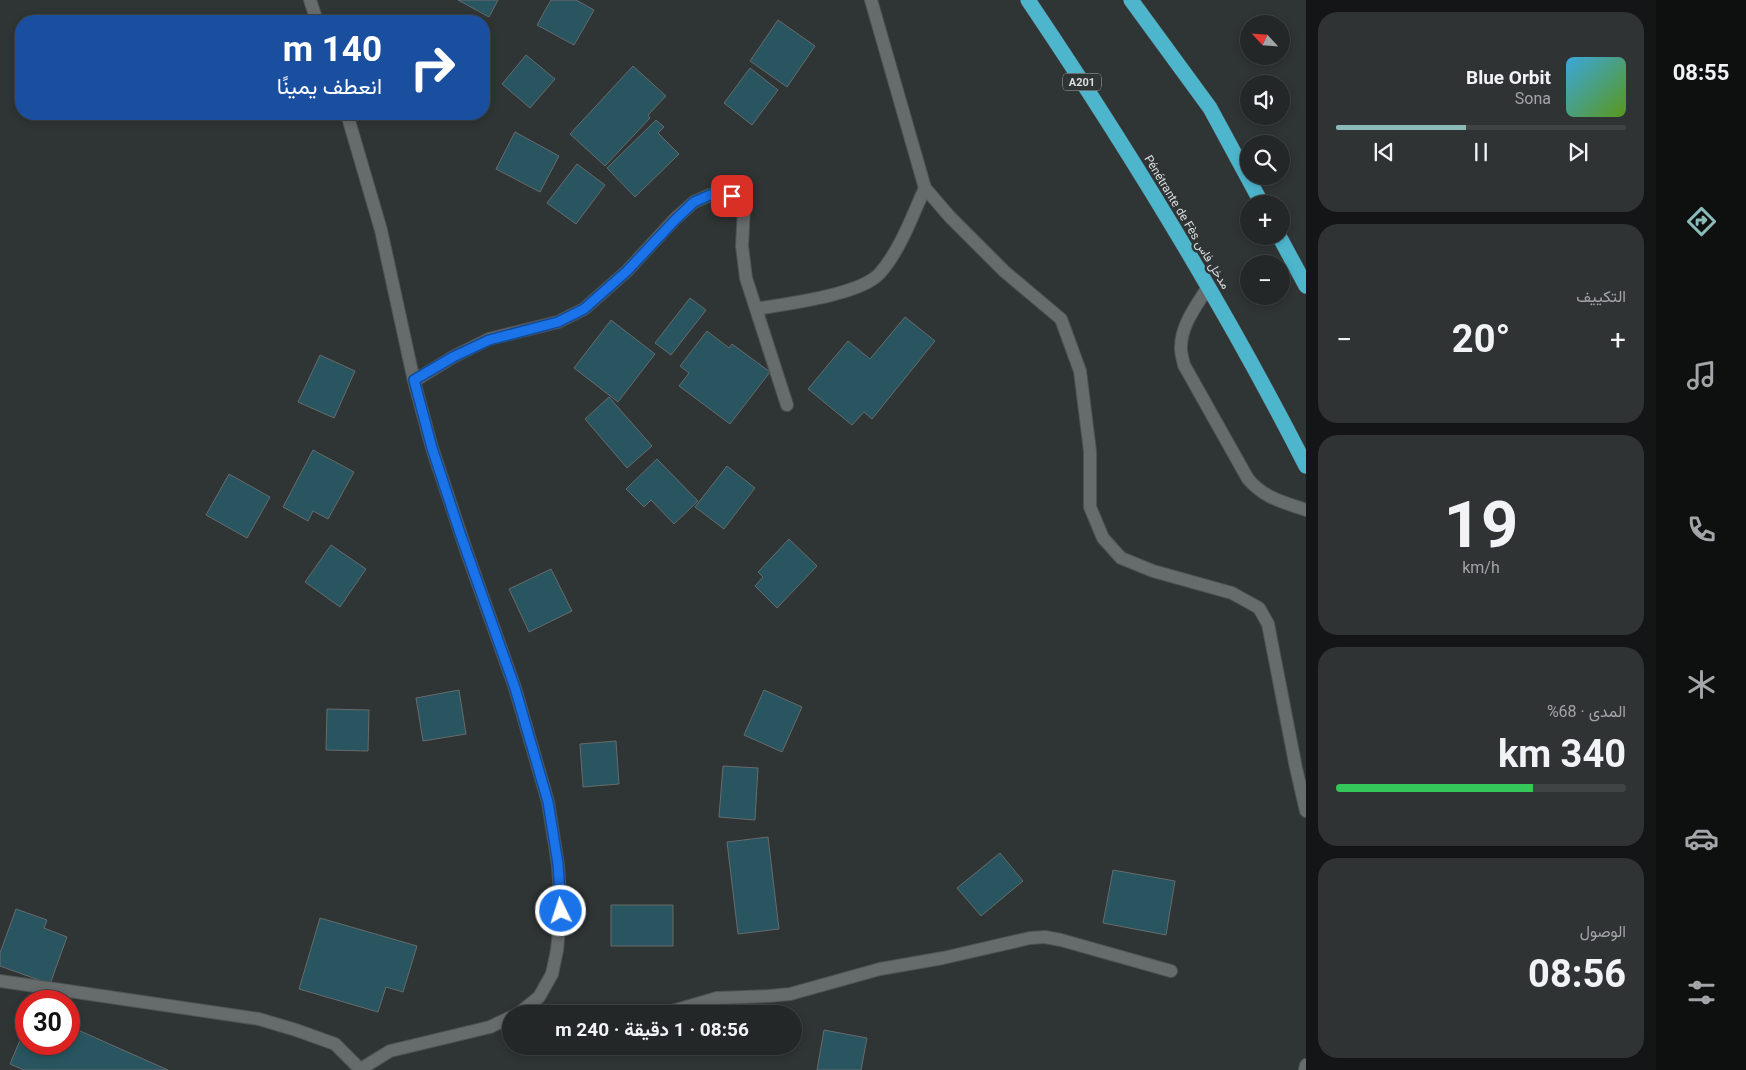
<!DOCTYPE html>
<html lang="ar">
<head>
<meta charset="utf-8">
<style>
	:root { --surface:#232728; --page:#2f3334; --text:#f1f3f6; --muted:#a3a5a8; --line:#404445; --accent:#8bbbb9 }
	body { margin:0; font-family:Roboto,Vazirmatn,sans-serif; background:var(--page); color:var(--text); direction:rtl; height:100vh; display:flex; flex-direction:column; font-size:19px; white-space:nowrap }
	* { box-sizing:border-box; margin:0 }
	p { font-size:16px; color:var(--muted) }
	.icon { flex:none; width:28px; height:28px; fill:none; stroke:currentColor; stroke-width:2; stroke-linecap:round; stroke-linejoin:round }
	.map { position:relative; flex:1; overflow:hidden; direction:ltr }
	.panel { display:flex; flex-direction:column; gap:12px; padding:12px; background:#131516; width:350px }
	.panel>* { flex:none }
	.hud { position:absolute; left:15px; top:15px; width:475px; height:105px; border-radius:20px; box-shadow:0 2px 8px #0003,0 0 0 1px var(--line); direction:rtl; background:#1a4fa0; color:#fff; overflow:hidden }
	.needle { width:32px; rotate:296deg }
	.tools { position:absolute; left:1240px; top:15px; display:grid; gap:10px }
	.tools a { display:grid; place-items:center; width:50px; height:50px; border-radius:50%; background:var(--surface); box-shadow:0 2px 8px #0003,0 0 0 1px var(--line); font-size:25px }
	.speed { position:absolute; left:15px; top:990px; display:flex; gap:10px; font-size:25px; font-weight:700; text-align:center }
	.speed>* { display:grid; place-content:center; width:65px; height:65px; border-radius:50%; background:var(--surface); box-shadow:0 2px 8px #0003,0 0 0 1px var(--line); line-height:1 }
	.speed .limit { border:8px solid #d22; background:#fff; color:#111 }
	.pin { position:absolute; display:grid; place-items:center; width:42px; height:42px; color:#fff; margin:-21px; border-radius:10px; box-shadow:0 2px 8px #0006 }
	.me { position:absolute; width:55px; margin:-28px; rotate:356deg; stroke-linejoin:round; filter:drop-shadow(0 0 4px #0008) }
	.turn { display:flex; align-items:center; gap:18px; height:105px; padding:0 25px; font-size:22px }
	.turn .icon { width:65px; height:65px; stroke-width:2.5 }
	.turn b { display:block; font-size:35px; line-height:42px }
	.big { font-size:38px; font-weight:700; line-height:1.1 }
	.panel .card { flex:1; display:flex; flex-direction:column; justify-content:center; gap:8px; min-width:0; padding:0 18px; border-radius:20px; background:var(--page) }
	.panel .dial { align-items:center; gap:0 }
	.dial b { font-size:65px; line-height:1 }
	.song { display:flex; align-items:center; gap:15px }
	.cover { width:60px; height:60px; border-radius:8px; background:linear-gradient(135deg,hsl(200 70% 55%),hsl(90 70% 35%)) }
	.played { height:5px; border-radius:2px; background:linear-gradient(90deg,var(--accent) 45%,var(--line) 45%) }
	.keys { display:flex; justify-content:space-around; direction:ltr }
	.heat { display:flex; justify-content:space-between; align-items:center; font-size:28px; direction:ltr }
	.charge { height:8px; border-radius:4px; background:linear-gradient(90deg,#34c759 68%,var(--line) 0) }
	.trip { position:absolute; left:502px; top:1005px; width:300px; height:50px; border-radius:25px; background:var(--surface); box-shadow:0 2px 8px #0003,0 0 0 1px var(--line); font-weight:700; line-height:50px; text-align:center; direction:rtl }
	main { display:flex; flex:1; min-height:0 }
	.dock { display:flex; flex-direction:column; width:90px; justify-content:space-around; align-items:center; background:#0e1010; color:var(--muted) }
	.dock .icon { width:35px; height:35px }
	.dock .current { color:var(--accent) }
	.dock b { font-size:22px; color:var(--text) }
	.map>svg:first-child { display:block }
	.building { fill:#28555f; stroke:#676b6d }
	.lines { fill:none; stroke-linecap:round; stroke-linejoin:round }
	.service-casing { stroke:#4e5253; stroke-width:14 }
	.minor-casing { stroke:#4e5253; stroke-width:14 }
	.motorway-casing { stroke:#4e5253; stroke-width:16 }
	.service { stroke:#666b6c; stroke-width:12 }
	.minor { stroke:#666b6c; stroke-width:12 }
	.motorway { stroke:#4db6cd; stroke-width:15 }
	.route-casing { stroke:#114b97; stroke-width:12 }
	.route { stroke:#1a73e8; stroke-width:9 }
	.labels { text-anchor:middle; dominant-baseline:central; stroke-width:5; stroke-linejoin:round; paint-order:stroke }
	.shield { fill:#2f3435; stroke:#a8abac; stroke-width:1 }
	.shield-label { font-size:11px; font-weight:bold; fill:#dcdedf }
	.street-label { font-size:12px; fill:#dcdedf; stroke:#2f3435 }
</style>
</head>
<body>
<main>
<nav class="dock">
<b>08:55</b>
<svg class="icon current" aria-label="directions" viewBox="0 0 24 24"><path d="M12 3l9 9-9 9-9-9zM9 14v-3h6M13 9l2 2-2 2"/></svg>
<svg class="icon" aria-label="music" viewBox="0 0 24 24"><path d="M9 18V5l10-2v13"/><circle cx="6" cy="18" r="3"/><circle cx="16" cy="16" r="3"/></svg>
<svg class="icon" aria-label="phone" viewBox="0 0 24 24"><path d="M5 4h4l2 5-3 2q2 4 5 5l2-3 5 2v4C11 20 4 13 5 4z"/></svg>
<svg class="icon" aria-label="climate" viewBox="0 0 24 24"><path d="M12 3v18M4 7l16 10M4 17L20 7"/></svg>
<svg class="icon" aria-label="car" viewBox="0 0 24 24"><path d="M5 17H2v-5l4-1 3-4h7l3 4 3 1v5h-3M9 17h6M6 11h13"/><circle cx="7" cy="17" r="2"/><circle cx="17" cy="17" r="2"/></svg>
<svg class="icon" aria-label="filters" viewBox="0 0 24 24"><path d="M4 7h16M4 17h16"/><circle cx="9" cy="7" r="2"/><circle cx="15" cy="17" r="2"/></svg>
</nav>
<section class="panel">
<div class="card">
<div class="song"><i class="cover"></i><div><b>Blue Orbit</b><p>Sona</p></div></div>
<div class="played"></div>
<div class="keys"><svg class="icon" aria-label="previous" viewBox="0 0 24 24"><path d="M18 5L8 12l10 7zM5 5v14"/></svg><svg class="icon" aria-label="pause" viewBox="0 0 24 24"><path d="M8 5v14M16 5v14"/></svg><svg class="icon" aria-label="next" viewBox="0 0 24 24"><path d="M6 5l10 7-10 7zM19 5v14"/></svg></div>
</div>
<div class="card"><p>التكييف</p>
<div class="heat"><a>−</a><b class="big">20°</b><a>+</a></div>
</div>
<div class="card dial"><b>19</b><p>km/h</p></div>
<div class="card"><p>المدى · 68%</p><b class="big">340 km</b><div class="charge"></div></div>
<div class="card"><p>الوصول</p><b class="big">08:56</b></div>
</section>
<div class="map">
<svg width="1306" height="1070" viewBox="0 0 1306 1070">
	<rect width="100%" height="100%" fill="#2f3435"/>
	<path class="building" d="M458 0H498L489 17Z
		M551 0H576L594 10 574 45 537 25Z
		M778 20 815 46 787 87 750 61Z
		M526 55 555 79 530 108 502 84Z
		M633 66 666 96 648 115 650 118 605 166 570 134Z
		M750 68 778 90 752 125 724 103Z
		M656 120 664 127 658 133 679 154 635 197 607 168Z
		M515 132 559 156 540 192 496 169Z
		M577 164 605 185 576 224 547 203Z
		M690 298 706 310 671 355 655 343Z
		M905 317 935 341 872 419 864 412 852 425 808 389 848 341 870 359Z
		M611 320 655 354 618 402 574 368Z
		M707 331 729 348 732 344 770 372 730 424 679 386 689 373 680 366Z
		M320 355 355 371 334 418 298 402Z
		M609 397 652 446 627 468 585 419Z
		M313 450 354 472 328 519 313 511 308 521 283 507Z
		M657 459 698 501 674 524 651 500 644 507 626 489Z
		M727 466 755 488 724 529 695 507Z
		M229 474 270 497 247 538 206 515Z
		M789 539 817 566 777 608 755 586 763 577 758 572Z
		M331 545 366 569 340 607 305 582Z
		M551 569 572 611 529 632 509 589Z
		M459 690 466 734 423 741 416 698Z
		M764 690 802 707 782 752 744 735Z
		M327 709 369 710 368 751 326 750Z
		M616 741 619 784 583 787 580 744Z
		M723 766 758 768 755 820 719 817Z
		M768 837 779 929 738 934 727 842Z
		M1000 853 1023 881 981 916 957 888Z
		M1113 870 1175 881 1166 935 1103 923Z
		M611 905H673V946H611Z
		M16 909 47 920 44 928 67 937 50 984 0 966V953Z
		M320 918 417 946 403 992 386 987 378 1012 299 989Z
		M26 1026V1044H69V1026L168 1070H24L10 1064Z
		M824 1030 867 1038 861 1070H817Z"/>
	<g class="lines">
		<defs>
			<path id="service" d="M1208 287C1197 305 1180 326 1181 349 1181 354 1183 360 1184 365L1248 479C1264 498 1283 502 1306 510
				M662 1014 717 998 769 996 790 994 880 969 943 958 1030 938 1045 937 1061 940 1171 971"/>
			<path id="minor" d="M310 0 317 21
				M871 0 925 188 950 217 1004 271 1061 319 1080 371 1090 451V507L1103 538 1121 558 1153 571 1232 593 1259 608 1268 624 1296 768 1306 811
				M347 114 381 230 414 381 432 448 466 550 515 688 548 802 558 865 561 911 557 950 552 974 539 997 518 1014
				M756 309C785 304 861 295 880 273 901 249 912 216 925 188
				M414 381 453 357 489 339 558 322 584 309 627 271 675 219 694 202 710 195 723 193 738 200 744 208 742 246 746 278 787 405
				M0 981 259 1019 296 1030 335 1044 360 1069
				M359 1070 390 1051 490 1027 511 1017
				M1305 1070 1306 1065"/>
			<path id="motorway" d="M1028 0C1129 150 1224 305 1306 466
				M1131 0 1210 108 1262 204
				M1279 236 1306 286"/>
		</defs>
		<use href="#service" class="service-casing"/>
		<use href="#minor" class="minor-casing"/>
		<use href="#motorway" class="motorway-casing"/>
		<use href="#service" class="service"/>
		<use href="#minor" class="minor"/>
		<use href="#motorway" class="motorway"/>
	</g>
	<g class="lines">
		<defs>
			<path id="route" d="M561 911 558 864 548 802 515 688 460 533 432 448 414 380 453 357 489 340 558 322 584 309 627 271 675 220 694 202 710 195 723 193 732 196"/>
		</defs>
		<use href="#route" class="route-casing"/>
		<use href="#route" class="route"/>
	</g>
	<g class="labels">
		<rect class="shield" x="1063" y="73.5" width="38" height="17" rx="4"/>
		<g class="shield-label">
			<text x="1082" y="82">A201</text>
		</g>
		<g class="street-label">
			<text transform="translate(1187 222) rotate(59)">Pénétrante de Fès مدخل فاس</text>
		</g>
	</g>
</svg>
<div class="tools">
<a><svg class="needle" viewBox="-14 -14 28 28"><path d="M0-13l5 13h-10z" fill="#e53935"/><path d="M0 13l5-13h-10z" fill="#a3a5a8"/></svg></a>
<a><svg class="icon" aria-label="sound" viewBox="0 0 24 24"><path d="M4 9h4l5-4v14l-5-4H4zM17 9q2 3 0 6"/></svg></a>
<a><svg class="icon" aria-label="search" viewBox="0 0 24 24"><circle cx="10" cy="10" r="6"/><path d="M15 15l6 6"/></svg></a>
<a>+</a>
<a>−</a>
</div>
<div class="speed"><div class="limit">30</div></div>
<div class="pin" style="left:732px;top:196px;background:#d93025"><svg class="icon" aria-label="arrive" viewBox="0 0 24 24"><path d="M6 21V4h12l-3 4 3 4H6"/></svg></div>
<svg class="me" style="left:561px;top:911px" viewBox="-20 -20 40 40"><circle r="17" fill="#1a73e8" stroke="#fff" stroke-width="3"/><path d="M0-11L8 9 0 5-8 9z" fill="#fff"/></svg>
<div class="trip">08:56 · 1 دقيقة · 240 m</div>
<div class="hud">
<div class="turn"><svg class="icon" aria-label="right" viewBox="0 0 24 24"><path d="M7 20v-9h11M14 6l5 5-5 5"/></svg><div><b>140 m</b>انعطف يمينًا</div></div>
</div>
</div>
</main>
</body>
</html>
